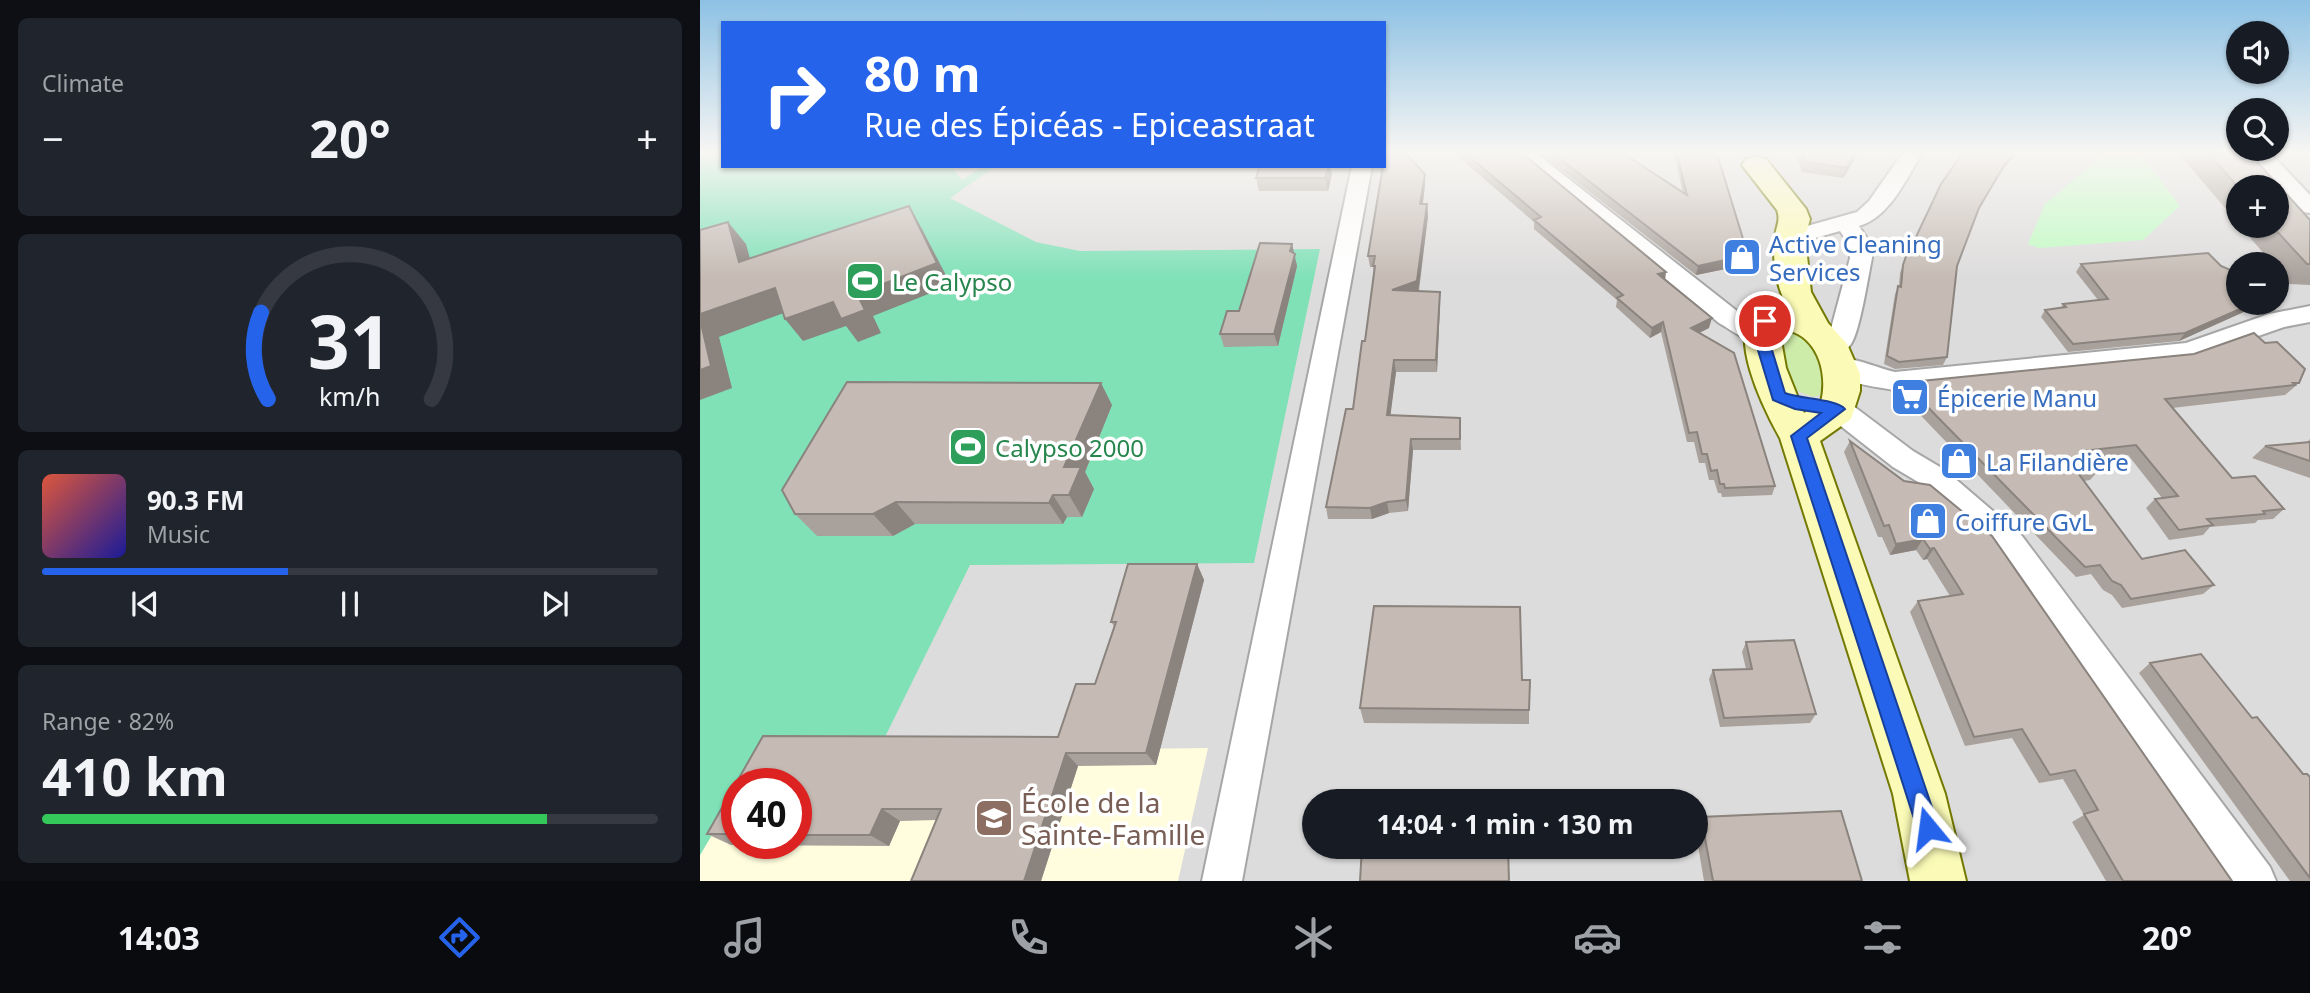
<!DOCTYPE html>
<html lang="en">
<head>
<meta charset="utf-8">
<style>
	:root { --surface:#171b24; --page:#20242c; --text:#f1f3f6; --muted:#9ea1a6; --line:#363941; --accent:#2563eb }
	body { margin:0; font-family:"Noto Sans",sans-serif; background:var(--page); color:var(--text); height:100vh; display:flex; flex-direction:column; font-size:26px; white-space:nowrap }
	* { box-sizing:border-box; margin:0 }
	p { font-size:23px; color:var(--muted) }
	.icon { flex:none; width:38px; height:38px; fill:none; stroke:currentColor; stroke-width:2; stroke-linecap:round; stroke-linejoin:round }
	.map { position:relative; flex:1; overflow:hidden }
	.details { display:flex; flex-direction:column; gap:18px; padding:18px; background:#0d0f14; width:700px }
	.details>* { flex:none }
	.top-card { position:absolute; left:21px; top:21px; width:665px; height:147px; border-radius:0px; box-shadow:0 2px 5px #0004; background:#2563eb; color:#fff; overflow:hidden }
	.fabs { position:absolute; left:1526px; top:21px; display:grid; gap:14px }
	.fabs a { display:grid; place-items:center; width:63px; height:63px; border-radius:50%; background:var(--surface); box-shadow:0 2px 5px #0004; font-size:35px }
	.speed { position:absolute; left:21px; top:768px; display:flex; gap:14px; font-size:35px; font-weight:700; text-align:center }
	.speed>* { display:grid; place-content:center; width:91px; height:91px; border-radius:50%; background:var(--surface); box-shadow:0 2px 5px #0004; line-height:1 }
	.speed .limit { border:10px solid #d22; background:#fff; color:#111 }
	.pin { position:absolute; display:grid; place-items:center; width:60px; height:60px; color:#fff; margin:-30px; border:4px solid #fff; border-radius:50%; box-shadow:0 2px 7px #0007 }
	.me { position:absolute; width:77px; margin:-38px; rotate:344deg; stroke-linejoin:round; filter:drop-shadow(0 0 5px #0008) }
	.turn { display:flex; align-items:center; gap:24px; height:147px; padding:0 28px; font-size:32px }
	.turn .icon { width:91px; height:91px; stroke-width:2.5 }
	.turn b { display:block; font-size:49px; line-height:60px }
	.big { font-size:52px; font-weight:700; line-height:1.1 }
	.details .widget { flex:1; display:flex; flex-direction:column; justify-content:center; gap:10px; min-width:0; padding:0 24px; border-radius:10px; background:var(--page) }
	.details .dial { align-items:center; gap:0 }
	.dial svg { height:182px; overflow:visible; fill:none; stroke:var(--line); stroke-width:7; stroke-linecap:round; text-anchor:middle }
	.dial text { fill:var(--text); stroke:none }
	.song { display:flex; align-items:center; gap:21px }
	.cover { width:84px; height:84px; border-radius:10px; background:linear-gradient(135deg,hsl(10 70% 55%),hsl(240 70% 35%)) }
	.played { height:7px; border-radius:4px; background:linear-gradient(90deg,var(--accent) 40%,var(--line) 40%) }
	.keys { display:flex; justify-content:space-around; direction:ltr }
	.heat { display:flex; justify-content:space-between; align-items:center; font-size:38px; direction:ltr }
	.charge { height:10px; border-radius:5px; background:linear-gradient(90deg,#34c759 82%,var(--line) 0) }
	.trip { position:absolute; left:602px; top:789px; width:406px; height:70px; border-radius:35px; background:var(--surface); box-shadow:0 2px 5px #0004; font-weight:700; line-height:70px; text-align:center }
	.menu { display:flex; height:112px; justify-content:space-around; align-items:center; background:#090b0e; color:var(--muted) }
	.menu .icon { width:49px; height:49px }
	.menu .selected { color:var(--accent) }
	.menu b { font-size:32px; color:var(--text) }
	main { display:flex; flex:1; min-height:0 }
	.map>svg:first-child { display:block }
	.residential { fill:#dddcdc; fill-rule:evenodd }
	.education { fill:#fffdde }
	.grass { fill:#cdeba9 }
	.park { fill:#c0fbc2 }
	.pitch { fill:#80e1b7 }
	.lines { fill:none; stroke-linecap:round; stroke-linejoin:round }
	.street-casing { stroke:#a6a6a6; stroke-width:4 }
	.secondary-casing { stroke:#737902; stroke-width:4 }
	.street { fill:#fff; fill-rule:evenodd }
	.secondary { fill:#fbfbb7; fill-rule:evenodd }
	.wall { fill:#a9a19b; fill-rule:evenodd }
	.shaded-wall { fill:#8a837e }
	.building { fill:#c5bbb4; stroke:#8a837e; stroke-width:2 }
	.route { fill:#2563eb; stroke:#184099; stroke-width:2 }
	.labels { text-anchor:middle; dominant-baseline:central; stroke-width:7; stroke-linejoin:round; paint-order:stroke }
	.shop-label { font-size:24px; fill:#366cbe; stroke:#fff; text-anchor:start }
	.leisure-label { font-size:24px; fill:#27864d; stroke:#fff; text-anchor:start }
	.near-education-label { font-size:28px; fill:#785e54; stroke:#fff; text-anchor:start }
</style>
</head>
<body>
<main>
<section class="details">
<div class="widget"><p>Climate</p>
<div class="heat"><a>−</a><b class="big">20°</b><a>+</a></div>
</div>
<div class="widget dial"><svg viewBox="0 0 100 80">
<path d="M14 69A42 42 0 1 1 86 69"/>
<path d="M14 69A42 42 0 0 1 11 31" stroke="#2563eb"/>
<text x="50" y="56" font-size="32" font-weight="700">31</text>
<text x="50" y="72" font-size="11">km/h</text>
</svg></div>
<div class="widget">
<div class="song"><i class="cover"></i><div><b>90.3 FM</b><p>Music</p></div></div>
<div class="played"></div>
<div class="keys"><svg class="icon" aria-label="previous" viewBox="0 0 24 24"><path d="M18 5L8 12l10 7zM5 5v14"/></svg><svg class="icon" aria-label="pause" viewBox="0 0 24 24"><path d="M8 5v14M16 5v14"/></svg><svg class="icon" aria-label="next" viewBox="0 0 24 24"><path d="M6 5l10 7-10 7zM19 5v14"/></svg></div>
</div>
<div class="widget"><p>Range · 82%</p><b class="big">410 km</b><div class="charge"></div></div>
</section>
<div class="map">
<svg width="1610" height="881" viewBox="0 0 1610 881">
	<rect width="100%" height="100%" fill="#f0ebe5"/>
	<path class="residential" d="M0 154H23V166H684V154H1610V881H0ZM1538 187H1577V226H1538ZM1538 264H1577V303H1538ZM37 784H96V844H37ZM614 802H996V847H614Z"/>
	<path class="education" d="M508 748 478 881H0V855L37 793V844H96V784L285 751Z"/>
	<path class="grass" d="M1083 327 1117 343 1127 393 1113 397 1090 388 1077 331Z"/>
	<path class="park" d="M1404 154H1441L1480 206 1443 240 1339 248 1328 244 1345 204Z"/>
	<path class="pitch" d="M0 154H23V166H251L262 180 283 166H296L250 198 336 242 380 251 620 249 554 563 270 565 182 743 37 784V793L0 855Z"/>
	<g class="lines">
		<defs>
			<path id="street" d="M814 154H837L1037 311 1070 330 1074 336 1070 342C1052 347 1035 332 1019 323Z
				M1202 154H1222C1205 180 1190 217 1159 226L1172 246V258C1168 277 1160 331 1151 344 1144 354 1132 356 1121 353L1117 347 1129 336 1150 258V246L1140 231 1090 245 1082 243 1079 238 1082 233 1157 212 1169 201Z
				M1550 154H1571L1610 195V213L1602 212Z
				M652 166H672L542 881H502Z
				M1610 306V322L1584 327 1486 361 1195 390C1175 387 1139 383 1128 365L1132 359C1147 354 1177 368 1195 372L1486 343 1569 314Z
				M1138 399 1148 402 1213 451 1245 470 1322 536 1570 867 1576 881H1532L1300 554 1225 486 1193 467 1128 416 1124 409 1128 402Z"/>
			<path id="secondary" d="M1056 157 1066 159 1106 209 1110 219 1105 238 1111 292 1128 323 1147 344 1160 374V391L1151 419 1120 441 1245 794 1266 881H1210L1193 794 1080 438C1066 413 1021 326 1061 308 1069 305 1079 306 1088 307 1076 288 1072 259 1075 237 1076 226 1081 221 1077 210L1042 165 1046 159ZM1079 329C1116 331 1129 371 1121 402L1104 413 1086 368Z"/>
		</defs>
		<use href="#street" class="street-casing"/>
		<use href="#secondary" class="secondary-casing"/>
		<use href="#street" class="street"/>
		<use href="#secondary" class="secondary"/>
	</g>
	<path class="wall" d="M755 154H823L965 280 1009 328 999 333 1075 486 1072 495 1022 497 1021 493H1018L1014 480H1009L1005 463H999L994 442H987L961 332 950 338 916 307 917 300 834 229V222Z
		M841 154H924L983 193 974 154H1017L1048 255 1045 265 996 275Z
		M1095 154H1158L1143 178 1102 172Z
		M1262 154H1317L1301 171 1277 212 1257 266 1247 357 1243 365 1195 369 1184 364 1195 294 1199 286 1200 273 1212 239H1215Z
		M1479 154H1550L1610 220V285L1590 284 1577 268V264H1573L1540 226H1577L1538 187V223Z
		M560 166H630L632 174 628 191H559L556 178Z
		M725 174V185L723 204H727L728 216 719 291 740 304 737 372H696L690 415 760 418 761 450H713L708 511 689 513 672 519H628L626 507 653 409 665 341 674 274 673 267H670L668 256Z
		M592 244 597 266 578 346 524 347 520 334Z
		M1381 264 1538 303H1560L1557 306 1479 341 1368 352 1341 317 1345 310 1361 308 1363 304 1398 300 1376 272Z
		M1211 382 1599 383 1585 395 1472 408 1532 478 1584 509 1573 519 1558 520 1555 523 1510 527 1503 535 1469 540 1446 508 1455 499 1462 498 1428 455 1389 459 1398 471 1390 480 1384 481 1442 559 1514 585 1503 594 1422 608 1412 595 1403 590 1391 574 1376 577 1203 397Z
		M412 405 385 472 394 489 382 517H367L363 524H215L193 536H117L95 514Z
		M1610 439V478L1552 458 1565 446 1607 442Z
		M1150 441 1532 881H1406L1372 822 1384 815 1363 779 1339 783 1312 738 1265 746 1210 612 1218 601 1250 596 1227 559 1223 560 1216 550 1190 555 1182 537H1178L1144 452Z
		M428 564H497L504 580 456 765 378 766 341 881H211L236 820 200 821 189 846 31 845 7 834 63 736 358 737 376 684H395L414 626 411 622ZM37 784H96V844H37Z
		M1046 642 1116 714 1110 723 1020 727 1009 679 1013 670 1046 669 1042 652Z
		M1450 663 1552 718 1603 774 1610 777V881H1590L1439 673Z
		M822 680 829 710V724L664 723 660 708Z
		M1001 817 1162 881H1004L996 834V828Z"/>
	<path class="shaded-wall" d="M1155 154H1158L1143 178 1146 168Z
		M1313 154H1317L1301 171 1275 216 1305 164Z
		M629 166H630L632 174 628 191 625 178Z
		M725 174V185L721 216 720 204Z
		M727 204 728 216 718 293 692 290Z
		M209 206 222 229 251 285 173 316 181 333 158 342 146 326 103 341 85 319Z
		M28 222 46 244 57 284 39 262Z
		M592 244 597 266 578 346 574 334Z
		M1048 255 1045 265 996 275 998 266Z
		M966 272 965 282 958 274Z
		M75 288 92 310 19 337 32 388 0 400V314Z
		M740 292V304L737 372 736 360Z
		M1554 303H1560L1557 306 1479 341 1485 333Z
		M1012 318 1009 328 989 338 991 328Z
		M963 322 961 332 950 338 952 328Z
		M694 360 696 372 689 427 687 415Z
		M401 383 412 405 385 472 394 489 382 517 369 495 364 467Z
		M711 439 713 450 708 511 706 500Z
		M353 495 367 517 363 524 349 503Z
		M196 502 215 524 193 536 173 514Z
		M687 502 689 513 672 519 670 508Z
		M1223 539 1216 550 1190 555 1196 544Z
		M1234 548 1227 559 1223 560 1230 549Z
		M497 564 504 580 456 765 446 753Z
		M366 753 378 766 341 881H324Z
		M182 809 200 821 189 846 170 835Z"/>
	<path class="building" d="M685 154H706L725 174 720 204H727L717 281 692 290 740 292 736 360H694L687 415 760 418V439H711L706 500 687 502 670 508 626 507 646 409H653L662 341H665L675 266H673L675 256H668L683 166H684Z
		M766 154H823L966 272 958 274 1012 318 991 328 1034 353 1075 486 1025 488 1024 484H1020L1017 470 1011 471 1007 454H1002L997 432 989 433 963 322 952 328 917 298 923 295 834 220 841 217Z
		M854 154H924L987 195 977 154H1017L1048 255 998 266Z
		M1102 154H1155L1146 168 1105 162Z
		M1262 154H1313L1305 164 1279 208 1257 266 1247 357 1199 362 1187 356 1198 286 1201 287 1203 265 1212 239H1215L1241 184Z
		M1509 154H1550L1610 220V264H1607L1572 226H1577V187H1538Z
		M560 166H629L625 178H556Z
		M209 206 237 263 157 294 165 310 141 319 133 302 85 319 75 288 0 314V230L28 222 39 262Z
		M560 243 592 244 590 251 595 254 574 334H520L527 311H539Z
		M1508 253 1521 266 1535 272 1538 275V303H1554L1485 333 1373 344 1345 310 1366 307 1363 304 1408 299 1381 264Z
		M0 319 11 366 0 370Z
		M1554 333 1565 343 1577 342 1605 369 1599 383H1593L1595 385 1465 399 1532 478 1555 476 1584 509 1563 511 1565 514 1507 519 1513 525 1479 530 1455 499 1478 496 1436 445 1382 451 1398 471 1378 473 1442 559 1485 550 1514 585 1431 599 1421 585 1412 581 1400 565 1385 567 1208 387 1211 382 1494 354Z
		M147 382 401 383 364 467H381L369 495H353L349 503 196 502 173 514H95L82 490Z
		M1150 441 1204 481 1230 485 1292 536 1532 881H1423L1384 814 1398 810 1375 770 1350 775 1322 729 1274 737 1218 601 1263 594 1234 548 1230 549 1223 539 1196 544 1189 525 1184 526Z
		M1610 442V461L1565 446Z
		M428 564H497L446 753H366L324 881H211L241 809H182L170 835H96V784H37V834H7L63 736 358 737 376 684H395L416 622H411Z
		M674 606 820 607 822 680H830L829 710 660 708Z
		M1094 640 1116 714 1024 718 1013 670 1052 669 1046 642Z
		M1501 654 1552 718 1557 717 1603 774H1607L1610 777V878L1450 663Z
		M1141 811 1162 881H1013L1001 817Z
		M662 847H808L809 881H660Z"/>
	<linearGradient id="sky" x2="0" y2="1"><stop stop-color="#8dc1e4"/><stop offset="0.55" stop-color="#f8f6f3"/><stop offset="1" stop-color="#f8f6f3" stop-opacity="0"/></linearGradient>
	<rect width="1610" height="278" fill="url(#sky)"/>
	<path class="route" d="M1065 316 1072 321 1068 337 1085 393C1100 399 1137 399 1145 409L1107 438 1239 828 1236 835 1228 839 1221 835 1217 828 1091 436 1121 413 1095 409 1073 400 1054 337 1058 321Z"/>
	<defs>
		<symbol id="shop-square" viewBox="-11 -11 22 22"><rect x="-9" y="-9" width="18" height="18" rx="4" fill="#3f7fe0" stroke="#fff"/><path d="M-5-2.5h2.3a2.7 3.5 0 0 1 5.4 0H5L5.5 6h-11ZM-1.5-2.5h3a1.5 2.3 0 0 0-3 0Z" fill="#fff"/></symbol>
		<symbol id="stadium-square" viewBox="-11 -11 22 22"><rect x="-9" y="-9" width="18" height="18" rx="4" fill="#2e9e5b" stroke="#fff"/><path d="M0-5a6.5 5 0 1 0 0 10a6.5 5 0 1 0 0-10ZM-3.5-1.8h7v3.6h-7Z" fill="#fff"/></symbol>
		<symbol id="supermarket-square" viewBox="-11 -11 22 22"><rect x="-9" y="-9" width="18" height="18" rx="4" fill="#3f7fe0" stroke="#fff"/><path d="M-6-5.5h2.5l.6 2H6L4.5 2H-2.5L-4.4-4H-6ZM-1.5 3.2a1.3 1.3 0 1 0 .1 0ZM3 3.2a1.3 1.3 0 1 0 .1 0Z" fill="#fff"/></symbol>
		<symbol id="school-square" viewBox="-11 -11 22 22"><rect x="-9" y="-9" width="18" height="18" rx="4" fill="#8d6e63" stroke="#fff"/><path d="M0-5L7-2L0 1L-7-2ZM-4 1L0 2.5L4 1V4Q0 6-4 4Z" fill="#fff"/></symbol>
	</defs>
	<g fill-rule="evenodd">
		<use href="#shop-square" x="1020" y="235" width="44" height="44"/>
		<use href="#stadium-square" x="143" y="259" width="44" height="44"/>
		<use href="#supermarket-square" x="1188" y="375" width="44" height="44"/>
		<use href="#stadium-square" x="246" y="425" width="44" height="44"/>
		<use href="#shop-square" x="1237" y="439" width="44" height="44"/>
		<use href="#shop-square" x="1206" y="499" width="44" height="44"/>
		<use href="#school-square" x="272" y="796" width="44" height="44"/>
	</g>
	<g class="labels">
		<g class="shop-label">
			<text x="1069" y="243">Active Cleaning<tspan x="1069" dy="28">Services</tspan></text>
			<text x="1237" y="397">Épicerie Manu</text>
			<text x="1286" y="461">La Filandière</text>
			<text x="1255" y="521">Coiffure GvL</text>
		</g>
		<g class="leisure-label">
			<text x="192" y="281">Le Calypso</text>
			<text x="295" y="447">Calypso 2000</text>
		</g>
		<g class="near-education-label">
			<text x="321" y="802">École de la<tspan x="321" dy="32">Sainte-Famille</tspan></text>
		</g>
	</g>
</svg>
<div class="fabs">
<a><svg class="icon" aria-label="sound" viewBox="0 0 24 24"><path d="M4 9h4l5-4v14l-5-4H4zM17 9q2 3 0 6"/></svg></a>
<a><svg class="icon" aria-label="search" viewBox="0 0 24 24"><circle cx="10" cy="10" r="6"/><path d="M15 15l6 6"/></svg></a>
<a>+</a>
<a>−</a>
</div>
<div class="speed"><div class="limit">40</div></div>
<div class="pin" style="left:1065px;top:321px;background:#d93025"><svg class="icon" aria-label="arrive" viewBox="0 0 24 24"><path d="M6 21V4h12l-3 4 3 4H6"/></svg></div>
<svg class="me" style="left:1228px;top:828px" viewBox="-20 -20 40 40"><path d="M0-17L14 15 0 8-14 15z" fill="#2563eb" stroke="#fff" stroke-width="4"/></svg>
<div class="trip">14:04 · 1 min · 130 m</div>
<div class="top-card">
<div class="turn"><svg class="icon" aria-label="right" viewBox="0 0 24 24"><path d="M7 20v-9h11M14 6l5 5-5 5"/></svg><div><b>80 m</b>Rue des Épicéas - Epiceastraat</div></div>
</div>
</div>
</main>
<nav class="menu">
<b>14:03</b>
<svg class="icon selected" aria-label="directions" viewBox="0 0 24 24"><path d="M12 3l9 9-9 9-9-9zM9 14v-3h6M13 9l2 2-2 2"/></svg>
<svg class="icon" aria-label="music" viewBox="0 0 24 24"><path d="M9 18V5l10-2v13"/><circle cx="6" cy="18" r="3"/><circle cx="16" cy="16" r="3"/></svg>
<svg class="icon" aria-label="phone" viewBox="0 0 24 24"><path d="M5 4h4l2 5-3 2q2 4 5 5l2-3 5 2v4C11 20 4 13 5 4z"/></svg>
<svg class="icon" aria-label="climate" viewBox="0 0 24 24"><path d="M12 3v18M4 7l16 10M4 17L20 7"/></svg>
<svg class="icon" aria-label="car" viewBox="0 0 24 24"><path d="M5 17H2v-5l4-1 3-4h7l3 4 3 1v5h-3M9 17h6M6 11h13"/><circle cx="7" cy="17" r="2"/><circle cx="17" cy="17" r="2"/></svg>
<svg class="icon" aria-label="filters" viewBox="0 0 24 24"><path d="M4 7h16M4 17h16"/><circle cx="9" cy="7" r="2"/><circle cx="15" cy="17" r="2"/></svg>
<b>20°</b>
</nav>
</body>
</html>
